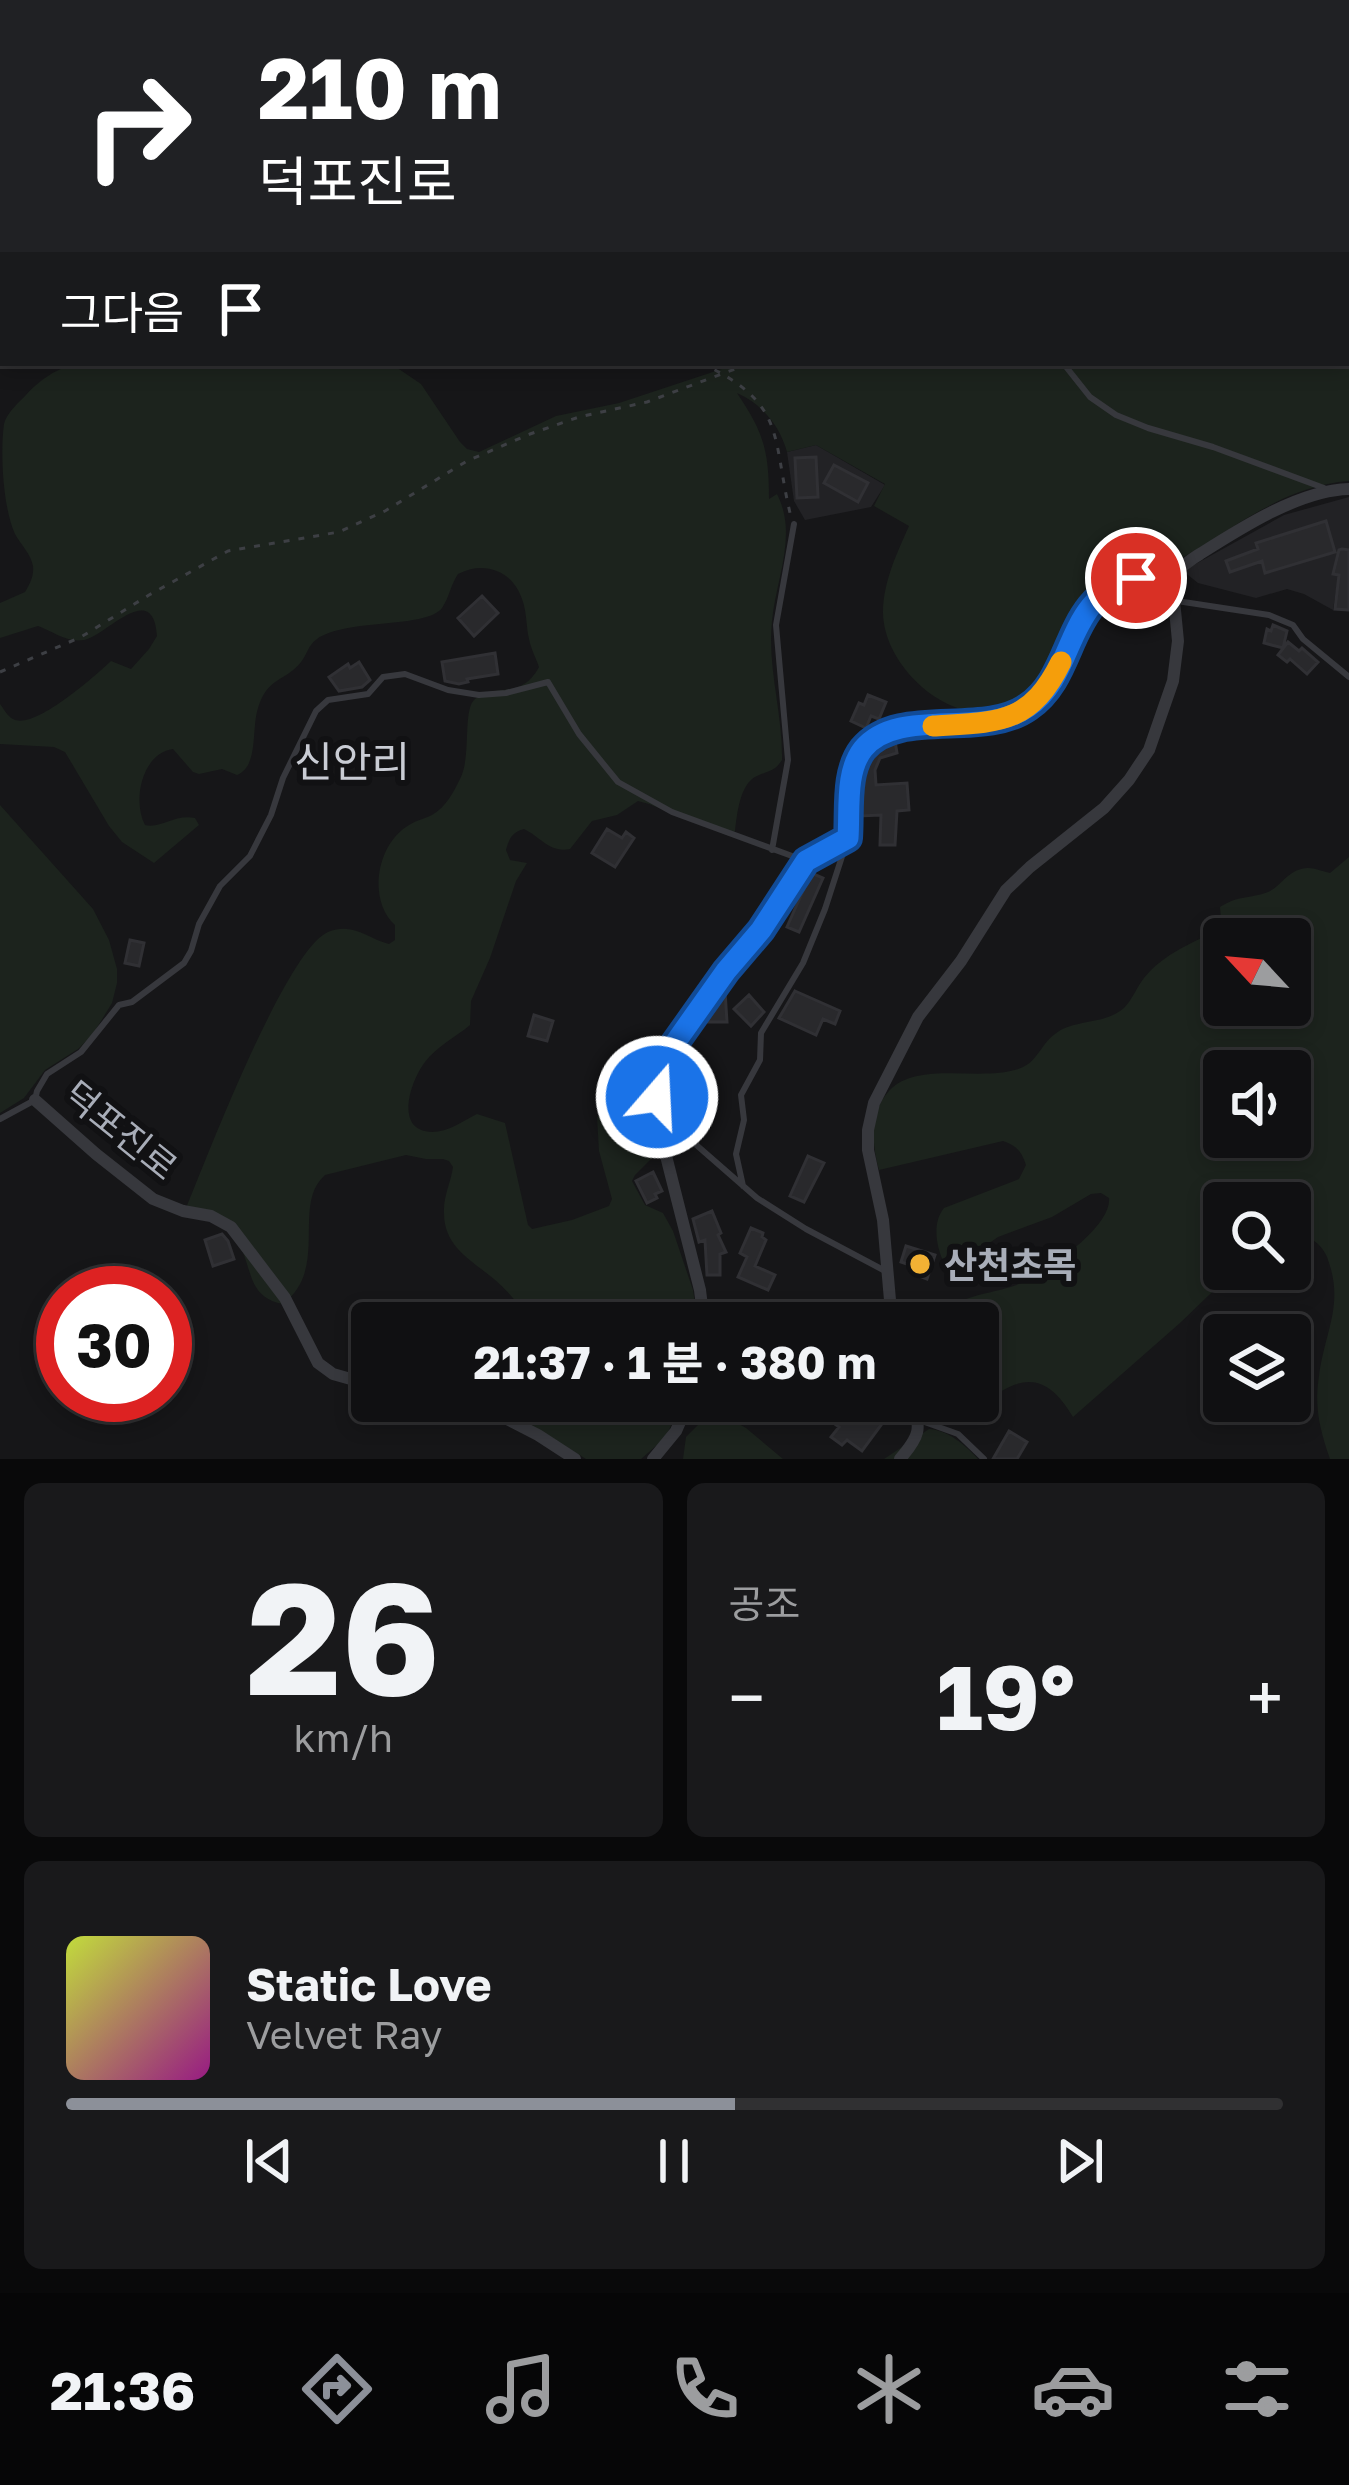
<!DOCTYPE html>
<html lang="ko">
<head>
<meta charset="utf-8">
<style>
	:root { --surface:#101012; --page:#19191b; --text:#f1f3f6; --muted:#9c9d9f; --line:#303032; --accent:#8c9099 }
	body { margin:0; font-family:"Golos Text","Noto Sans KR",sans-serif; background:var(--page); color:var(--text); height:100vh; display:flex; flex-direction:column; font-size:45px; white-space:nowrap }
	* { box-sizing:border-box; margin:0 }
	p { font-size:39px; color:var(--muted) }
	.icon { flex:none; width:66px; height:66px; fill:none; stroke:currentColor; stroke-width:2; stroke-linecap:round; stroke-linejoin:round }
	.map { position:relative; height:1459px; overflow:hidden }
	.side { display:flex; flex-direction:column; gap:24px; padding:24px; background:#09090a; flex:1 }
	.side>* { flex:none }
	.hud { position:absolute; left:0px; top:0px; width:1350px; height:366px; box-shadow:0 6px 18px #0003,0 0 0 3px var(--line); background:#202124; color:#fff; overflow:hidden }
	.needle { width:78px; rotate:296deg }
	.fabs { position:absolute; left:1203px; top:918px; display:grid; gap:24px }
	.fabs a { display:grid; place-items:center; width:108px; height:108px; border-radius:12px; background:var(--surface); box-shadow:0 6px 18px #0003,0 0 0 3px var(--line); font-size:60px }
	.speed { position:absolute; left:36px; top:1266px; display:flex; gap:24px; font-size:60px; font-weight:700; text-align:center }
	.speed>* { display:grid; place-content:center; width:156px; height:156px; border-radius:50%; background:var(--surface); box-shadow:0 6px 18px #0003,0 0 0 3px var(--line); line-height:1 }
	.speed .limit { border:18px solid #d22; background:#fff; color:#111 }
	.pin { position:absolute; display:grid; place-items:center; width:102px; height:102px; color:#fff; margin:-51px; border:6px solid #fff; border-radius:50%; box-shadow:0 3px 12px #0007 }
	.me { position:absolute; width:132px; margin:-66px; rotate:19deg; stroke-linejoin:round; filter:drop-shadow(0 0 9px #0008) }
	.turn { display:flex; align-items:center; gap:42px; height:252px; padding:0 60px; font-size:54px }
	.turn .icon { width:156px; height:156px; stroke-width:2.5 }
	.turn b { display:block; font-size:84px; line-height:102px }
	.then { display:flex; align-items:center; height:114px; padding:0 60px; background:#0003; gap:24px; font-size:45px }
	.big { font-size:90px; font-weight:700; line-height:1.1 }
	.side .tile { flex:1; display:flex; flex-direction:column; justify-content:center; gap:18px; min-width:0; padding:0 42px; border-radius:18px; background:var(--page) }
	.side .dial { align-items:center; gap:0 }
	.dial b { font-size:156px; line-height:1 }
	.song { display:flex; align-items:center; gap:36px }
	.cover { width:144px; height:144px; border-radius:18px; background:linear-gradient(135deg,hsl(70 70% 55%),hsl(310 70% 35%)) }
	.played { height:12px; border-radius:6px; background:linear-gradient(90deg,var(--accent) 55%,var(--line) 55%) }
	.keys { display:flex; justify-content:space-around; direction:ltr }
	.heat { display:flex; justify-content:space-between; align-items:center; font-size:66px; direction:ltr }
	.side .tiles { flex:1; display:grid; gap:24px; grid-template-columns:1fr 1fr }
	.tile:last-child { grid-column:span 2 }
	.trip { position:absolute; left:351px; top:1302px; width:648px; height:120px; border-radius:12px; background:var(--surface); box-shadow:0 6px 18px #0003,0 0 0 3px var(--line); font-weight:700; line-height:120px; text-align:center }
	.dock { display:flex; height:192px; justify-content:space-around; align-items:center; background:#060607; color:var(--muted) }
	.dock .icon { width:84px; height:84px }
	.dock .on { color:var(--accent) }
	.dock b { font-size:54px; color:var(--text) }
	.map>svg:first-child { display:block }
	.built { fill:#222225 }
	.green { fill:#1c231d; fill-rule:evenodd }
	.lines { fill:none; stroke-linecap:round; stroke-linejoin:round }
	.stream { stroke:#2c353c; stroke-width:4.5 }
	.building { fill:#29292c; stroke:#303034; stroke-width:3 }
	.path { stroke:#3d3f44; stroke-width:3; stroke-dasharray:6 9; stroke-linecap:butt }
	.service { stroke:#37383d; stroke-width:6 }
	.minor { stroke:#37383d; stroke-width:12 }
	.route-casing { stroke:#114b97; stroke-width:30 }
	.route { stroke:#1a73e8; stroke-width:21 }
	.slow { stroke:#f59e0b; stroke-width:21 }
	.poi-dot { fill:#f2b134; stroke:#111113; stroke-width:4.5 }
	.labels { text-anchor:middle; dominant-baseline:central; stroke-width:12; stroke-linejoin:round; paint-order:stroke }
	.street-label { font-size:36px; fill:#a8adb8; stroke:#111113 }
	.poi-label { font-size:36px; font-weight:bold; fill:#a8adb8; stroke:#111113; text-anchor:start }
	.quarter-label { font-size:42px; fill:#c9ccd4; stroke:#111113 }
</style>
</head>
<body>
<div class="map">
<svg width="1349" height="1459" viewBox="0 0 1349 1459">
	<rect width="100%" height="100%" fill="#161618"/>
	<path class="built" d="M816 445 885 485 871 507 805 520 794 501 787 452Z
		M1349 497V580L1338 578 1333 610 1304 594 1287 589 1256 598 1198 583 1183 571 1284 515Z"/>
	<path class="green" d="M363 0H1349V481C1279 486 1229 534 1169 565 1160 570 1153 570 1143 570 1121 572 1103 582 1089 599 1062 633 1053 690 1010 708 954 731 884 669 883 613 883 582 897 553 909 526L874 506 885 484 816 445 787 452C780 426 762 404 737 393 764 433 769 451 769 499L777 494C798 535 776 578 772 621 767 667 783 714 782 760 774 772 770 770 757 776 740 783 737 814 735 831L729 836 649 804 638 801 617 815 592 821 570 849C549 853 541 837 524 829 512 832 509 839 506 850L510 860 527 863 516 881 490 958 471 1001 470 1025C456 1037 437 1046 425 1062 411 1080 393 1131 432 1132 448 1132 463 1121 477 1114L505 1123 528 1225 532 1229 572 1220 609 1206 612 1199 599 1151 597 1117C609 1111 632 1112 646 1108L651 1113 655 1155 635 1175 632 1181 645 1205 663 1213 673 1231 693 1290 698 1323H530C521 1306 508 1291 494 1279 471 1260 444 1247 444 1213 443 1197 451 1182 453 1167L449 1161 443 1159H426L406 1155 325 1175C291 1205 330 1268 283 1304 244 1297 254 1263 235 1238 225 1225 201 1215 187 1206 207 1157 286 950 328 932 353 922 366 938 389 944L395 940V925C368 901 376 847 406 827 414 821 424 819 432 815 446 807 453 793 460 779 472 756 462 710 475 699 494 682 521 701 539 667 536 658 531 649 529 639 526 626 527 612 522 599 513 571 484 560 458 574 451 584 449 598 442 608 426 629 346 618 317 639 308 645 307 655 301 662 284 683 268 676 258 708 251 730 259 766 237 775L222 769 199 774 193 772 173 749C142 753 132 801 145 825 161 829 174 814 195 818L199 825 154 863 122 842 109 826 65 752 54 747 0 744V704C4 709 7 716 13 719 34 731 96 675 111 661L131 669 149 649 157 636C153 578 105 637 84 640 66 643 53 631 38 626L0 638V603L25 592C30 584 34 576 33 566 31 554 21 545 15 534 3 508 0 453 4 424 6 414 18 403 26 395 57 361 91 357 135 364 160 367 184 374 208 363H390L421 384 460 442 467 449 479 452 556 416 619 403 725 368 711 363H1347V3H363Z
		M0 805 93 909 109 940 117 969V983L112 1003 93 1034 78 1049 45 1070 24 1098 0 1113Z
		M1349 857V1459H1330C1320 1430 1314 1407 1319 1376 1325 1330 1345 1304 1327 1257 1321 1242 1305 1233 1290 1233V1203H1224V1269H1236L1180 1323 1073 1417C1049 1377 1026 1371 987 1401 979 1407 974 1416 967 1422 945 1424 929 1420 918 1401H978V1323H935C955 1291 995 1296 1026 1281 1051 1268 1112 1226 1109 1198L1101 1193 1091 1194 1052 1217 998 1237 966 1259 944 1263C936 1247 932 1222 944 1208L1019 1179 1026 1165C1022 1152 1016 1145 1003 1141L879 1170C872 1145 869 1112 889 1091 918 1059 987 1084 1023 1067 1038 1060 1042 1043 1055 1034 1073 1019 1105 1025 1124 1008 1132 1000 1137 987 1144 978 1163 954 1195 941 1222 929L1220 907C1239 895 1249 899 1268 892 1281 886 1286 873 1301 869 1312 866 1320 871 1330 873ZM1224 939H1290V1005H1224ZM1224 1071H1290V1137H1224Z
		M503 1401H683L665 1438 641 1459H586L522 1419Z
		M716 1411 746 1428 783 1459H683L686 1437 711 1412Z
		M929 1429C948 1430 965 1445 978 1459H884Z"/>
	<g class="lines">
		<path class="stream" d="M0 200 3 199
			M0 299H3"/>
	</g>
	<path class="building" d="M816 457 818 497 797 498 795 458Z
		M834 465 868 483 858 502 824 483Z
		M1326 521 1335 552 1265 573 1262 561 1230 572 1226 561 1258 549 1256 543Z
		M1342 549 1349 550V610L1335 609 1339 575 1333 574 1339 550Z
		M482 596 498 613 474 636 458 618Z
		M1273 625 1287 631 1283 648 1264 643 1267 629 1271 631Z
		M1288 642 1299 651 1302 648 1318 662 1307 674 1290 659 1287 662 1278 655Z
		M495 653 498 674 467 679 468 682 459 684 445 681 442 662Z
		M359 662 370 680 362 687 339 691 329 677 348 664 350 668Z
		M868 695 886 702 879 719 871 716 866 728 851 721 859 703 864 705Z
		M895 741 897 753 880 758 875 770 876 785 907 783 909 810 897 811 895 845H880L881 815 859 816 861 781 871 756 883 745Z
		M607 829 622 838 626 832 634 838 615 867 592 853Z
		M811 873 823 878 799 932 787 927Z
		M130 940 144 943 139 966 125 963Z
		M725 991 727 1022H708V1016Z
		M795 991 840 1011 835 1024 823 1019 816 1035 779 1018Z
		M749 995 764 1012 751 1026 734 1009Z
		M534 1015 553 1021 547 1041 528 1036Z
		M686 1048 700 1055 688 1082 669 1073Z
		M619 1068 647 1072 645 1085H640L637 1102 613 1097Z
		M699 1095 713 1101 703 1125 689 1119Z
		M808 1156 824 1163 804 1202 790 1196Z
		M653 1172 662 1191 655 1194 657 1198 647 1203 636 1181Z
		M712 1211 721 1233 718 1235 726 1252 720 1254V1275H707L705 1240 699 1242 693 1219Z
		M751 1228 763 1233 762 1237 766 1240 755 1266 775 1275 768 1290 738 1277 747 1257 740 1253Z
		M222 1234 228 1241 234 1259 213 1266 205 1240Z
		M906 1246 935 1255 927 1279 914 1274 916 1267 901 1262Z
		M913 1305 933 1316 929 1323H903Z
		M836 1401H856L884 1421 862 1451 847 1440 842 1445 831 1437 839 1427 825 1417Z
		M1009 1431 1027 1442 1017 1459H993Z"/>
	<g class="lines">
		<path class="path" d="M0 187 3 185
			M701 363C788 404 771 436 791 517
			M0 672 81 637 149 595 228 551 339 532 385 511 467 461 530 434 579 417 647 402 751 363"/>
		<path class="service" d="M202 0 207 3
			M918 0 920 3
			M174 3 175 0
			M973 3 974 0
			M0 60H3
			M1063 363 1090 397 1116 415 1148 428 1213 447 1324 488
			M1177 601 1269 615 1293 625 1303 639 1349 677
			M772 850 788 760 776 625 794 524
			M662 1115 757 1198 806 1229 887 1272
			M0 1119 35 1100 37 1091 47 1074 81 1052 119 1005 132 1002 184 963 191 951 199 924 220 886 250 856 271 815 283 778 316 711 328 700 368 694 383 677 405 674 448 690 479 695 506 693 548 682 579 734 618 782 672 812 803 860
			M743 1186 736 1154 744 1120 741 1095 760 1060 761 1033 803 963 825 909 847 841
			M919 1420 958 1434 984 1459"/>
		<path class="minor" d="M35 1100 96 1154 153 1199 183 1211 211 1216 231 1227 285 1298 318 1363 333 1374 372 1385
			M704 1323 700 1290 663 1144 657 1097V1072L726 971 761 930 806 861 848 838C850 809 845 772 863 749 897 706 982 739 1028 708 1063 684 1068 632 1095 600 1107 586 1125 578 1143 578 1146 578 1159 579 1161 578 1174 574 1188 561 1200 554 1241 528 1300 490 1349 489
			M892 1323 883 1220 868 1150V1130L874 1103 918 1017 961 961 1006 890 1030 867 1104 808 1129 780 1149 750 1173 681 1178 641 1174 600 1160 579
			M437 1401 507 1419 538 1435 575 1459
			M653 1459 676 1431 689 1401
			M900 1459C919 1437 923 1428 911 1401"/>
	</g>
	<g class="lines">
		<defs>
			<path id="route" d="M657 1097V1072L670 1050 726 971 761 930 806 861 848 838C850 809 845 772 863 749 898 706 983 739 1028 707 1078 673 1062 598 1136 578"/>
		</defs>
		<use href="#route" class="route-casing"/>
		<use href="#route" class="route"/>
		<path class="slow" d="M933 726C998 722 1030 725 1061 662"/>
	</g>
	<circle class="poi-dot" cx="920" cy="1264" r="12"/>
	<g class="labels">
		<g class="street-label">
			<text transform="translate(121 1130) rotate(39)">덕포진로</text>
		</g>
		<g class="poi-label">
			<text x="944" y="1264">산천초목</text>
		</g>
		<g class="quarter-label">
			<text x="352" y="761">신안리</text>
		</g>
	</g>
</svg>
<div class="fabs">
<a><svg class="needle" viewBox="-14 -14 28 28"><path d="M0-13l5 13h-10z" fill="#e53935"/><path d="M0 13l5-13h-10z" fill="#9c9d9f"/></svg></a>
<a><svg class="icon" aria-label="sound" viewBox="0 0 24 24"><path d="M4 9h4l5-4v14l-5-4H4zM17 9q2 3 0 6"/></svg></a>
<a><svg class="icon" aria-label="search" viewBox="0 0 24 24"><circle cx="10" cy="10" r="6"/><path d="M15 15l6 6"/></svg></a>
<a><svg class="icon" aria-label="layers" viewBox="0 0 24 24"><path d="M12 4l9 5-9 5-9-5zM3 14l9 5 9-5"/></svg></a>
</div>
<div class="speed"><div class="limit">30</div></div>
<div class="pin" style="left:1136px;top:578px;background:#d93025"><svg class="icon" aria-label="arrive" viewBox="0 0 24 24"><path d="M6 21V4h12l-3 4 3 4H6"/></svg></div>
<svg class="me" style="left:657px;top:1097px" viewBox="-20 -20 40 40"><circle r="17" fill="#1a73e8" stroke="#fff" stroke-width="3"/><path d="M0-11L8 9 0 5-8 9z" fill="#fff"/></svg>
<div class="trip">21:37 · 1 분 · 380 m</div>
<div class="hud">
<div class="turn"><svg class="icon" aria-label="right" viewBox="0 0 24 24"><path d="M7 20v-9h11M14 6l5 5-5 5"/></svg><div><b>210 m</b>덕포진로</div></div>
<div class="then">그다음<svg class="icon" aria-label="arrive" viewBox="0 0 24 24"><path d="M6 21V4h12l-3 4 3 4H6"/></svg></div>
</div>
</div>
<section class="side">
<div class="tiles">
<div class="tile dial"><b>26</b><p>km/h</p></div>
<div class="tile"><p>공조</p>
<div class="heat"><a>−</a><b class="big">19°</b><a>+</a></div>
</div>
<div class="tile">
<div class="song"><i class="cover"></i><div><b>Static Love</b><p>Velvet Ray</p></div></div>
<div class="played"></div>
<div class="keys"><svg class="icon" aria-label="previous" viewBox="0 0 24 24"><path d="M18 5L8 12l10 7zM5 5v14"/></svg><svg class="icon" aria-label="pause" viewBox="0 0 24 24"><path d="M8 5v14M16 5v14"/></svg><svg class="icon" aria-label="next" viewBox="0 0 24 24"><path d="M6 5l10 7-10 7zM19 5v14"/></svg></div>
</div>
</div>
</section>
<nav class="dock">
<b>21:36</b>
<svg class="icon on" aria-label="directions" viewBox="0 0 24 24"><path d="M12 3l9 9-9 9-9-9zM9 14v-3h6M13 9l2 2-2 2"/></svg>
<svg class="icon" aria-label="music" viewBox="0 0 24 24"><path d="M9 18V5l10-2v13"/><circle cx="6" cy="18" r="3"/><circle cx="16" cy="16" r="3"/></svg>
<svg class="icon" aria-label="phone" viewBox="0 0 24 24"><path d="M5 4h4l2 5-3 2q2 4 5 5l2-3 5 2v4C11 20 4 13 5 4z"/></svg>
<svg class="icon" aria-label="climate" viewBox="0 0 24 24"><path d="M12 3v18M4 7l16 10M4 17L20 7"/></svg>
<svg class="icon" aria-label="car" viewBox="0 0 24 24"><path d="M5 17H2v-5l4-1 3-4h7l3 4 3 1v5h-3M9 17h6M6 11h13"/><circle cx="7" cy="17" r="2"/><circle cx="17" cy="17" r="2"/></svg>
<svg class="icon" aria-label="filters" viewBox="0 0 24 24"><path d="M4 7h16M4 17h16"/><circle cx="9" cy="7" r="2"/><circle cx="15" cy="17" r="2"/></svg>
</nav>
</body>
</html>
